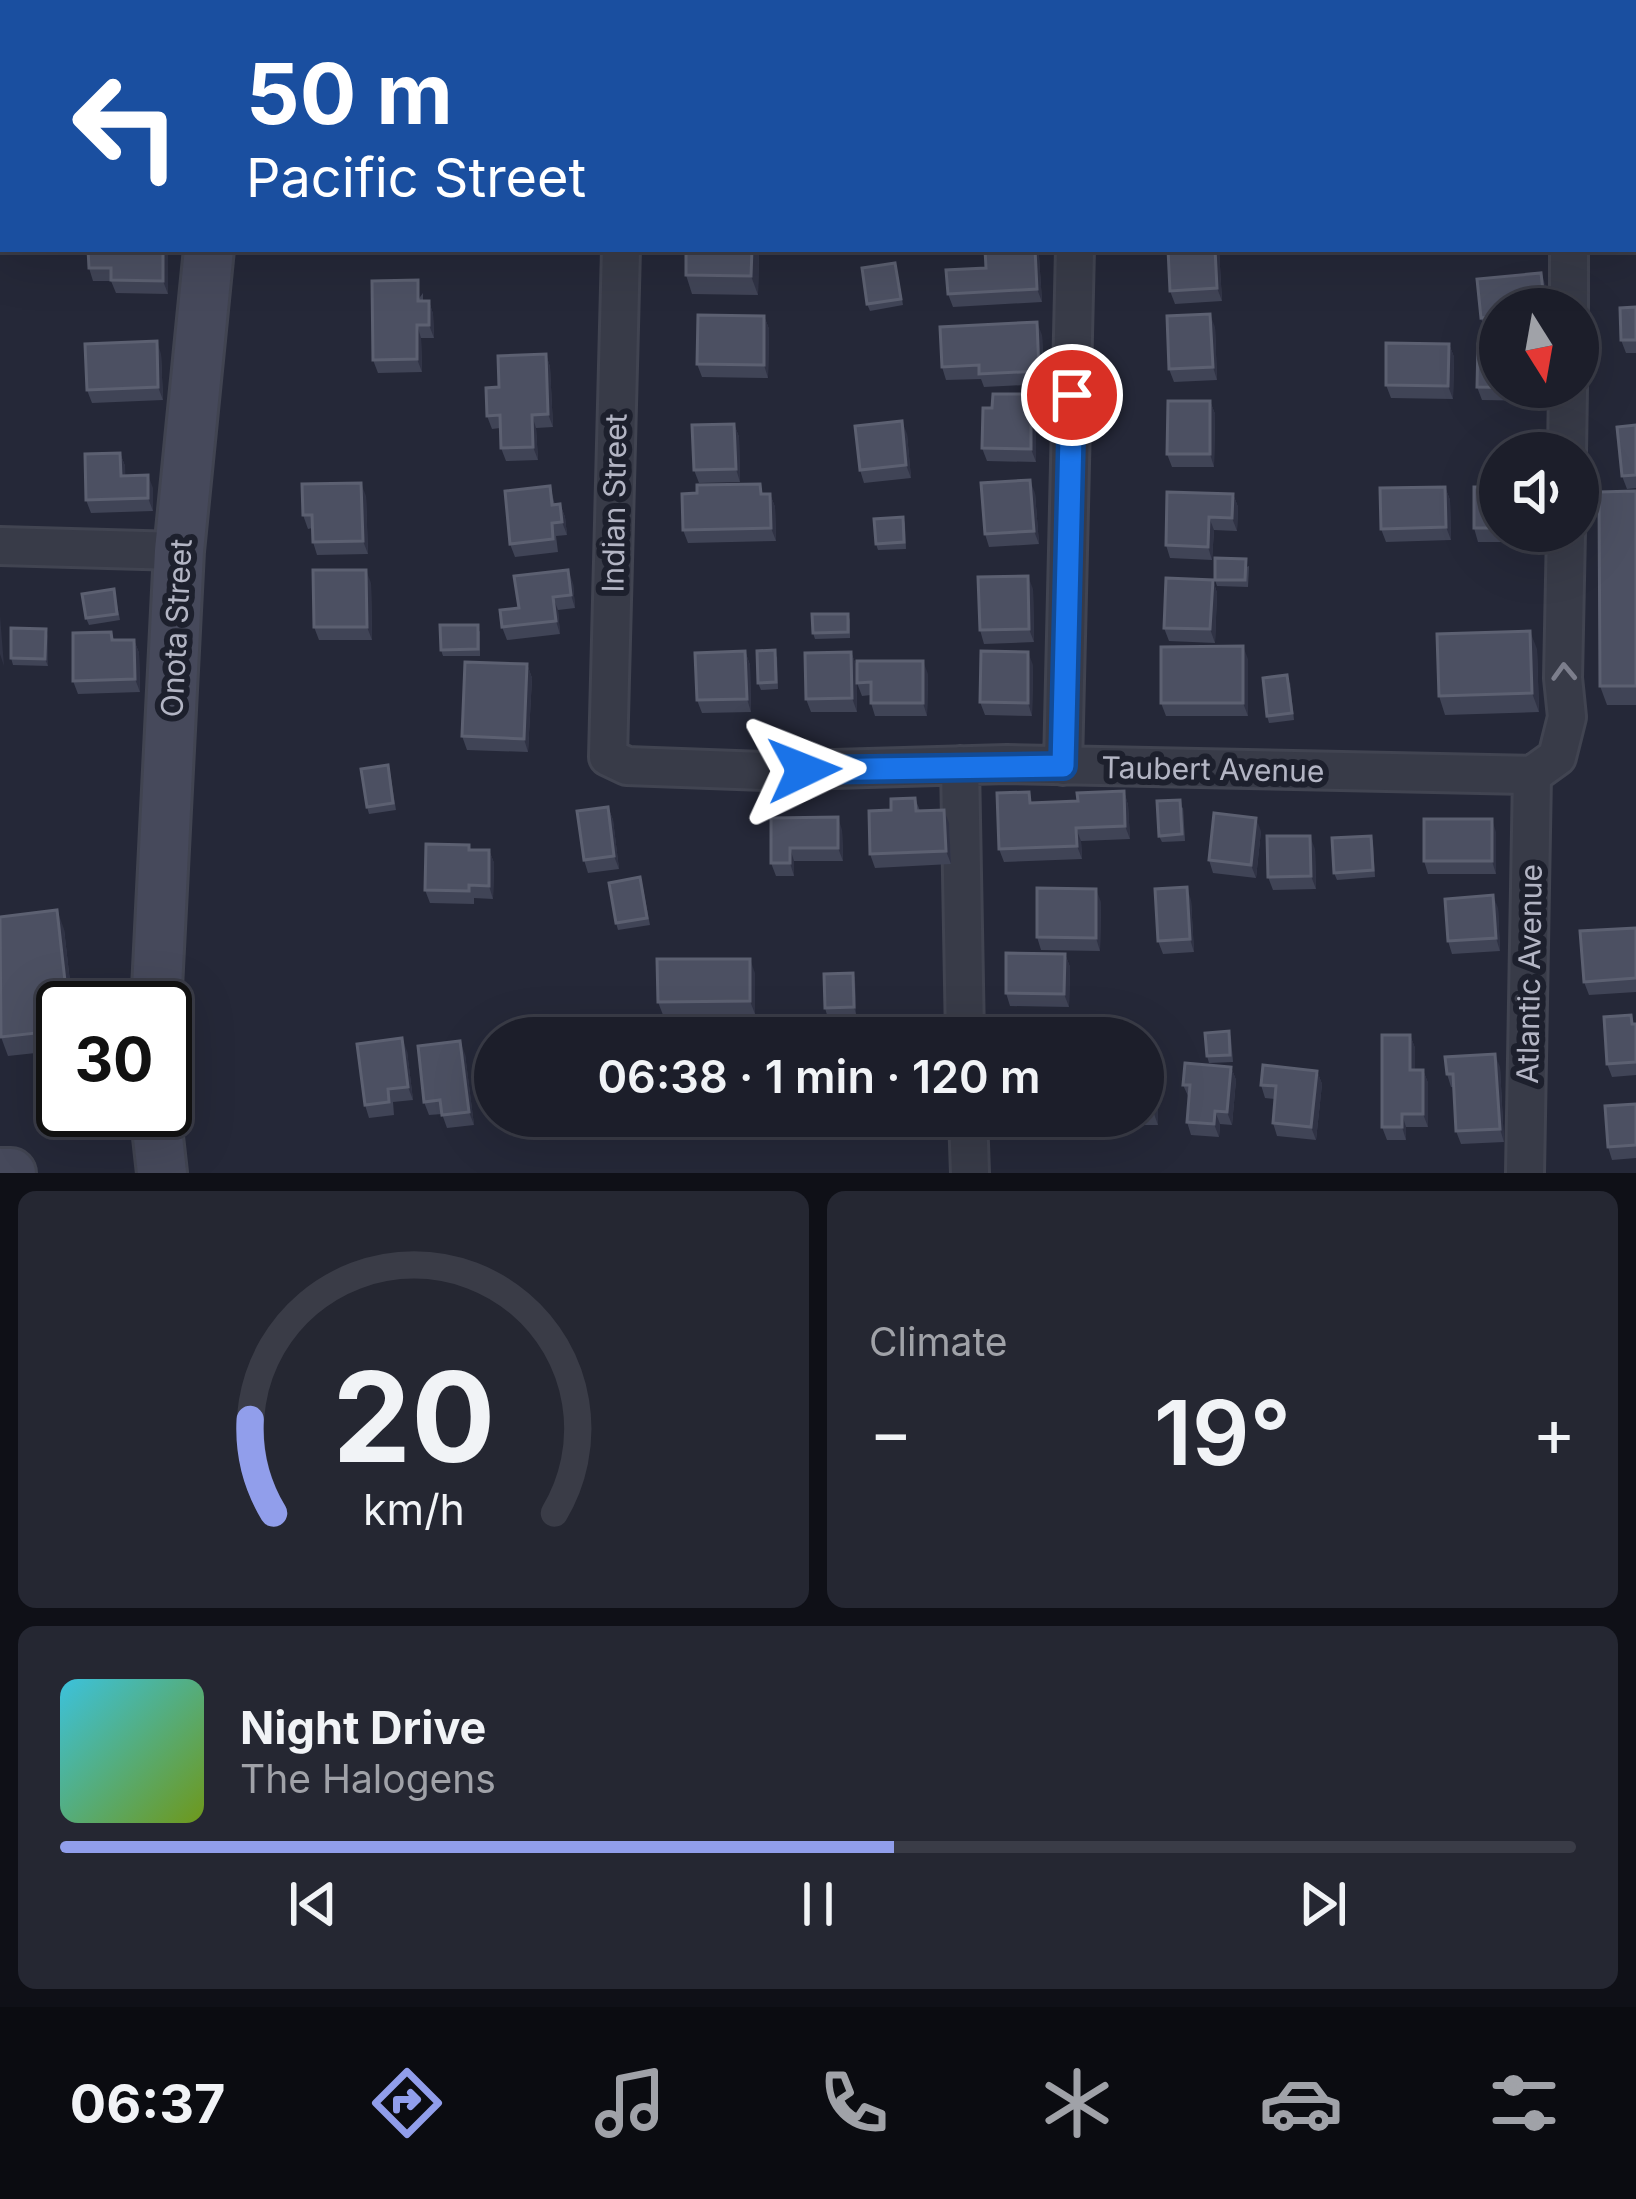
<!DOCTYPE html>
<html lang="en">
<head>
<meta charset="utf-8">
<style>
	:root { --surface:#1c1e2a; --page:#252732; --text:#f1f3f6; --muted:#a0a2a8; --line:#3a3c47; --accent:#919eeb }
	body { margin:0; font-family:Inter,sans-serif; background:var(--page); color:var(--text); height:100vh; display:flex; flex-direction:column; font-size:45px; white-space:nowrap }
	* { box-sizing:border-box; margin:0 }
	p { font-size:39px; color:var(--muted) }
	.icon { flex:none; width:66px; height:66px; fill:none; stroke:currentColor; stroke-width:2; stroke-linecap:round; stroke-linejoin:round }
	.map { position:relative; height:1173px; overflow:hidden }
	.side { display:flex; flex-direction:column; gap:18px; padding:18px; background:#0f1017; flex:1 }
	.side>* { flex:none }
	.guide { position:absolute; left:0px; top:0px; width:1638px; height:252px; box-shadow:0 12px 48px #0002,0 0 0 3px var(--line); background:#1a4fa0; color:#fff; overflow:hidden }
	.needle { width:78px; rotate:169deg }
	.fabs { position:absolute; left:1479px; top:288px; display:grid; gap:24px }
	.fabs a { display:grid; place-items:center; width:120px; height:120px; border-radius:50%; background:var(--surface); box-shadow:0 12px 48px #0002,0 0 0 3px var(--line); font-size:60px }
	.speed { position:absolute; left:36px; top:981px; display:flex; gap:24px; font-size:60px; font-weight:700; text-align:center }
	.speed>* { display:grid; place-content:center; width:156px; height:156px; border-radius:50%; background:var(--surface); box-shadow:0 12px 48px #0002,0 0 0 3px var(--line); line-height:1 }
	.speed .limit { border:6px solid #111; border-radius:18px; background:#fff; color:#111 }
	.pin { position:absolute; display:grid; place-items:center; width:102px; height:102px; color:#fff; margin:-51px; border:6px solid #fff; border-radius:50%; box-shadow:0 3px 12px #0007 }
	.me { position:absolute; width:132px; margin:-66px; rotate:88deg; stroke-linejoin:round; filter:drop-shadow(0 0 9px #0008) }
	.turn { display:flex; align-items:center; gap:42px; height:252px; padding:0 48px; font-size:54px }
	.turn .icon { width:156px; height:156px; stroke-width:2.5 }
	.turn b { display:block; font-size:84px; line-height:102px }
	.big { font-size:90px; font-weight:600; line-height:1.1 }
	.side .tile { flex:1; display:flex; flex-direction:column; justify-content:center; gap:18px; min-width:0; padding:0 42px; border-radius:18px; background:var(--page) }
	.side .dial { align-items:center; gap:0 }
	.dial svg { height:312px; overflow:visible; fill:none; stroke:var(--line); stroke-width:7; stroke-linecap:round; text-anchor:middle }
	.dial text { fill:var(--text); stroke:none }
	.song { display:flex; align-items:center; gap:36px }
	.cover { width:144px; height:144px; border-radius:18px; background:linear-gradient(135deg,hsl(190 70% 55%),hsl(80 70% 35%)) }
	.played { height:12px; border-radius:6px; background:linear-gradient(90deg,var(--accent) 55%,var(--line) 55%) }
	.keys { display:flex; justify-content:space-around; direction:ltr }
	.heat { display:flex; justify-content:space-between; align-items:center; font-size:66px; direction:ltr }
	.side .tiles { flex:1; display:grid; gap:18px; grid-template-columns:1fr 1fr }
	.tile:last-child { grid-column:span 2 }
	.trip { position:absolute; left:474px; top:1017px; width:690px; height:120px; border-radius:60px; background:var(--surface); box-shadow:0 12px 48px #0002,0 0 0 3px var(--line); font-weight:600; line-height:120px; text-align:center }
	.dock { display:flex; height:192px; justify-content:space-around; align-items:center; background:#0b0c11; color:var(--muted) }
	.dock .icon { width:84px; height:84px }
	.dock .selected { color:var(--accent) }
	.dock b { font-size:54px; color:var(--text) }
	.map>svg:first-child { display:block }
	.lines { fill:none; stroke-linecap:round; stroke-linejoin:round }
	.street-casing { stroke:#414451; stroke-width:42 }
	.secondary-casing { stroke:#414451; stroke-width:54 }
	.street { stroke:#383b48; stroke-width:36 }
	.secondary { stroke:#46495b; stroke-width:48 }
	.wall { fill:#404456 }
	.shaded-wall { fill:#303345 }
	.building { fill:#4c5062; stroke:#5c6071; stroke-width:3 }
	.oneway { stroke:#7c7e8c }
	.route-casing { stroke:#114b97; stroke-width:30 }
	.route { stroke:#1a73e8; stroke-width:21 }
	.labels { text-anchor:middle; dominant-baseline:central; stroke-width:12; stroke-linejoin:round; paint-order:stroke }
	.street-label { font-size:30px; fill:#b3b5c4; stroke:#1d202d }
</style>
</head>
<body>
<div class="map">
<svg width="1636" height="1173" viewBox="0 0 1636 1173">
	<rect width="100%" height="100%" fill="#252838"/>
	<g class="lines">
		<defs>
			<path id="street" d="M618 0 619 3
				M1076 3V0
				M1570 3V0
				M621 249 608 757 627 766 765 771 1007 764 1532 775
				M1569 309V249
				M1567 453 1568 387
				M0 546 179 551
				M960 765 965 1038
				M1063 766 1075 249
				M1532 775 1557 757 1567 717 1563 678 1566 531
				M968 1116 970 1173
				M1525 1173 1532 775"/>
			<path id="secondary" d="M234 3 235 0
				M156 1008 179 551 209 249
				M155 1110 162 1173
				M0 1173H11"/>
		</defs>
		<use href="#street" class="street-casing"/>
		<use href="#secondary" class="secondary-casing"/>
		<use href="#street" class="street"/>
		<use href="#secondary" class="secondary"/>
	</g>
	<path class="wall" d="M759 249 758 295 692 294 686 275Z
		M985 249H1037L1039 256 1042 302 953 307 948 294 986 268Z
		M1168 249H1219L1222 301 1175 304 1170 291Z
		M168 251V294L116 293 111 281H93L89 268Z
		M897 270 903 305 870 311 867 304Z
		M1546 286 1548 309H1500V329L1485 331 1481 318Z
		M423 293V301H429L433 314 434 338H421L422 372 378 373 373 360Z
		M1636 307V353H1626L1621 340Z
		M764 316 769 329 768 378 702 377 697 364Z
		M1215 327 1217 380 1174 382 1169 369Z
		M1042 335 1044 384 984 387 981 379 946 380 942 367Z
		M1449 344 1454 357 1453 399 1391 398 1386 385Z
		M161 354 163 400 92 403 87 390Z
		M546 354 550 367 553 427 536 428 538 460 506 461 501 448 500 428 492 429 487 416 499 387Z
		M1477 387H1545L1544 401 1482 400Z
		M1031 394 1036 407V462L987 461 982 448Z
		M1210 401 1215 414 1214 467H1172L1167 454Z
		M734 424 739 437 740 482 699 483 694 470Z
		M1636 425V488L1627 489 1622 476Z
		M907 434 911 478 864 483 860 470Z
		M120 453 125 466V476L153 488V511L91 513 86 500Z
		M550 486 555 505 560 504 565 517 567 535 556 536 558 552 515 557 510 544Z
		M1445 487 1450 500 1451 540 1386 542 1381 529Z
		M1500 487V531H1540V542H1478L1474 528Z
		M1636 491V705H1607L1600 686Z
		M1035 493 1039 544 989 547 985 534Z
		M764 494H770L775 507 776 541 688 543 683 530Z
		M1233 494 1238 507 1237 531 1214 530 1212 560 1170 558 1166 545Z
		M366 496 368 554 317 555 313 542 312 528 308 529 303 515Z
		M903 517 905 524 906 549 878 550 876 544Z
		M1249 566 1248 587 1217 586 1215 580Z
		M1213 580 1217 593 1215 643 1169 641 1164 628Z
		M371 583 372 640H319L314 627Z
		M573 583 575 608 558 610 560 634 507 640 502 627 519 608Z
		M114 589 120 620 89 625 86 618Z
		M1033 589 1034 642 984 644 980 630Z
		M848 614 850 620V638L815 639 813 633Z
		M480 631V656H443L441 650Z
		M111 632 114 640H134L139 653 140 692 78 694 73 681Z
		M48 636V666L13 665 11 658Z
		M1537 649 1539 712 1445 715 1439 696Z
		M745 651 750 665 751 712 702 713 697 700Z
		M851 652 856 665 857 712H811L806 699Z
		M777 656 778 689 761 690 758 683Z
		M1248 659V716H1166L1161 703Z
		M527 664 532 678 528 752 467 750 462 736Z
		M1033 665 1032 716 985 715 980 702Z
		M928 674 927 716H875L871 703V695L862 696 857 683Z
		M1290 682 1294 720 1269 723 1267 716Z
		M390 772 396 810 369 814 367 807Z
		M1124 791 1128 805 1130 839 1081 841 1082 859 1004 862 999 849 1033 803 1078 801Z
		M915 798 920 811 949 823 951 864 875 868 870 854 891 810Z
		M608 807 613 820 619 869 588 873 584 860Z
		M1183 807 1185 841 1162 842 1159 836Z
		M771 818 842 830 843 861H794V876H776L771 863Z
		M1261 831 1256 878 1213 873 1209 860Z
		M1496 832V874H1428L1424 861Z
		M1371 836 1373 842 1375 877 1337 880 1334 873Z
		M1315 849 1316 889 1273 890 1268 877Z
		M471 850H489L494 863 493 899 474 898V904L430 903 425 890Z
		M642 883 650 925 618 930 616 923Z
		M1191 900 1194 952 1163 954 1158 941Z
		M1101 902 1100 951 1041 950 1037 937Z
		M1498 908 1500 951 1452 954 1448 941Z
		M1636 928V992L1589 995 1584 982Z
		M64 929 73 1008H63V1050L8 1056 1 1037Z
		M1065 954 1070 967 1069 1007 1010 1006 1006 993Z
		M755 973V1014L663 1015 658 1002Z
		M853 973 855 979 856 1014 827 1015 825 1008Z
		M1634 1024H1636V1075L1612 1077 1607 1064Z
		M1229 1031 1231 1038 1233 1062 1209 1063 1207 1056Z
		M1410 1035 1415 1048V1070H1423L1428 1083V1127H1406V1140H1387L1382 1127Z
		M407 1051 413 1100 393 1102 394 1115 369 1118 365 1105Z
		M465 1054 474 1125 447 1128 442 1114 429 1115 424 1102Z
		M1143 1063H1153L1158 1076V1125H1113L1109 1116H1143Z
		M1231 1067 1236 1080 1232 1125 1220 1124 1219 1137 1191 1135 1187 1122 1189 1098 1183 1085Z
		M1500 1067 1504 1142 1461 1144 1456 1131 1453 1087H1451L1447 1074Z
		M1317 1071 1322 1084 1316 1140 1277 1136 1273 1123 1275 1099 1265 1098 1261 1085Z
		M1636 1104V1158L1612 1160 1608 1147Z
		M501 1116H553V1121L531 1123V1129L506 1131Z
		M703 1116H739L738 1122 704 1121Z
		M807 1116H844V1125L810 1124Z
		M906 1116H941V1125L909 1126Z
		M1030 1116H1075V1121H1032Z"/>
	<path class="shaded-wall" d="M163 249H167L168 251V294L163 281Z
		M752 249H759L758 295 751 276Z
		M1035 249H1037L1039 256 1042 302 1037 289Z
		M1215 249H1219L1222 301 1217 288Z
		M1541 273 1546 286 1548 309H1545Z
		M429 301 433 314 434 338 429 325Z
		M1210 314 1215 327 1217 380 1213 367Z
		M764 316 769 329 768 378 764 365Z
		M1037 322 1042 335 1044 384 1039 371Z
		M417 325 421 338 422 372 417 359Z
		M157 341 161 354 163 400 158 387Z
		M1449 344 1454 357 1453 399 1448 386Z
		M546 354 550 367 553 427 548 414Z
		M1031 394 1036 407V462L1031 449Z
		M1210 401 1215 414 1214 467 1210 454Z
		M532 415 536 428 538 460 533 447Z
		M902 421 907 434 911 478 906 465Z
		M734 424 739 437 740 482 736 469Z
		M120 453 125 466 126 489 121 476Z
		M148 475 153 488V511L148 498Z
		M1030 480 1035 493 1039 544 1034 531Z
		M361 483 366 496 368 554 363 541Z
		M1445 487 1450 500 1451 540 1446 527Z
		M770 494 775 507 776 541 771 528Z
		M1233 494 1238 507 1237 531 1232 518Z
		M560 504 565 517 567 535 562 522Z
		M1209 517 1214 530 1212 560 1208 547Z
		M366 570 371 583 372 640 367 627Z
		M568 570 573 583 575 608 571 595Z
		M1028 576 1033 589 1034 642 1029 629Z
		M1213 580 1217 593 1215 643 1210 629Z
		M553 597 558 610 560 634 556 621Z
		M0 616 4 666 0 654Z
		M46 629 48 636V666L45 659Z
		M1530 631 1537 649 1539 712 1532 693Z
		M134 640 139 653 140 692 135 679Z
		M1243 646 1248 659V716L1243 703Z
		M745 651 750 665 751 712 747 699Z
		M851 652 856 665 857 712 852 698Z
		M1028 652 1033 665 1032 716 1028 703Z
		M923 661 928 674 927 716 923 703Z
		M527 664 532 678 528 752 524 739Z
		M1124 791 1128 805 1130 839 1125 826Z
		M608 807 613 820 619 869 614 856Z
		M944 810 949 823 951 864 946 851Z
		M838 817 842 830 843 861 838 848Z
		M1256 818 1261 831 1256 878 1251 865Z
		M1492 819 1496 832V874L1492 861Z
		M1076 828 1081 841 1082 859 1077 846Z
		M1310 836 1315 849 1316 889 1311 876Z
		M790 848 794 861V876L790 863Z
		M489 850 494 863 493 899 489 886Z
		M1187 887 1191 900 1194 952 1190 939Z
		M1096 889 1101 902 1100 951 1096 938Z
		M1493 895 1498 908 1500 951 1496 938Z
		M57 910 64 929 73 1008H68Z
		M1065 954 1070 967 1069 1007 1064 994Z
		M750 959 755 973V1014L750 1001Z
		M853 973 855 979 856 1014 854 1007Z
		M1410 1035 1415 1048V1083L1410 1070Z
		M402 1038 407 1051 413 1100 408 1087Z
		M460 1041 465 1054 474 1125 469 1112Z
		M1495 1054 1500 1067 1504 1142 1500 1129Z
		M1153 1063 1158 1076V1125L1153 1111Z
		M1231 1067 1236 1080 1232 1125 1227 1112Z
		M1423 1070 1428 1083V1127L1423 1114Z
		M1317 1071 1322 1084 1316 1140 1311 1127Z
		M1215 1111 1220 1124 1219 1137 1214 1124Z
		M1402 1114 1406 1127V1140L1402 1127Z"/>
	<path class="building" d="M0 0H44V3H3V26L0 25Z
		M350 0H396V3H350Z
		M553 0H598V3H552Z
		M694 0H750V3H694Z
		M799 0H819V3H799Z
		M875 0H896V3H875Z
		M932 0H974V3H932Z
		M1008 0H1047V3H1008Z
		M1151 0H1225L1230 3H1151Z
		M88 249H163V281L111 280V268H89Z
		M686 249H752L751 276 686 275Z
		M985 249H1035L1037 289 948 294 946 270 986 268Z
		M1168 249H1215L1217 288 1170 291Z
		M895 263 901 299 867 304 862 268Z
		M1541 273 1545 309H1500V316L1481 318 1477 279Z
		M418 280V301H429V325H417V359L373 360 372 281Z
		M1636 307V340H1621L1620 308Z
		M1210 314 1213 367 1169 369 1167 316Z
		M698 315 764 316V365L697 364Z
		M1037 322 1039 371 979 374V365L942 367 940 327Z
		M157 341 158 387 87 390 85 344Z
		M1386 343 1449 344 1448 386 1386 385Z
		M1478 344H1500V387L1540 388 1477 387Z
		M546 354 548 414 532 415 533 447 501 448 500 415 487 416 486 388 499 387 498 356Z
		M993 394H1031V449L982 448 983 408H992Z
		M1168 401H1210V454H1167Z
		M902 421 906 465 860 470 855 426Z
		M734 424 736 469 694 470 692 425Z
		M1636 425V475L1622 476 1617 427Z
		M120 453 121 476 148 475V498L86 500 85 454Z
		M1030 480 1034 531 985 534 981 483Z
		M361 483 363 541 313 542 312 515H303L302 484Z
		M760 484 761 494H770L771 528 683 530 682 494 697 493V485Z
		M550 486 552 505 560 504 562 522 552 523 553 539 510 544 505 491Z
		M1445 487 1446 527 1381 529 1380 488Z
		M1474 487H1500V528H1474Z
		M1636 491V686H1600L1599 492Z
		M1167 492 1233 494 1232 518 1209 517 1208 547 1166 545Z
		M903 517 904 542 876 544 874 519Z
		M1215 558 1246 559 1245 580H1215Z
		M313 570H366L367 627H314Z
		M568 570 571 595 553 597 556 621 502 627 500 610 519 608 514 576Z
		M1028 576 1029 629 980 630 978 577Z
		M1166 578 1213 580 1210 629 1164 628Z
		M114 589 117 614 86 618 82 594Z
		M812 614H848V632L813 633Z
		M440 625H478V649L441 650Z
		M11 628 46 629 45 659 11 658Z
		M1530 631 1532 693 1439 696 1437 634Z
		M111 632 112 640H134L135 679 73 681V633Z
		M1243 646V703H1161V647Z
		M775 650 776 682 758 683 757 651Z
		M745 651 747 699 697 700 695 653Z
		M981 651 1028 652V703L980 702Z
		M851 652 852 698 806 699 805 653Z
		M857 661H923V703H871V682L857 683Z
		M465 662 527 664 524 739 462 736Z
		M1287 675 1292 713 1267 716 1263 678Z
		M388 765 393 803 367 807 361 769Z
		M1124 791 1125 826 1076 828 1077 846 999 849 997 793 1029 792 1030 803 1078 801 1077 793Z
		M915 798 916 811 944 810 946 851 870 854 869 811 891 810V799Z
		M1180 800 1182 834 1159 836 1157 801Z
		M608 807 614 856 584 860 577 811Z
		M1214 813 1256 818 1251 865 1209 860Z
		M838 817V848H790V863H771V818Z
		M1424 819H1492V861H1424Z
		M1267 836H1310L1311 876 1268 877Z
		M1371 836 1373 870 1334 873 1332 838Z
		M426 844 469 845V850H489V886L469 885V891L425 890Z
		M640 877 647 918 616 923 609 883Z
		M1187 887 1190 939 1158 941 1155 889Z
		M1037 888 1096 889V938L1037 937Z
		M1493 895 1496 938 1448 941 1445 899Z
		M57 910 68 1008H63V1030L1 1037 0 917Z
		M1636 928V978L1584 982 1580 931Z
		M1006 953 1065 954 1064 994 1006 993Z
		M657 959H750V1001L658 1002Z
		M853 973 854 1007 825 1008 824 974Z
		M1631 1015 1632 1024H1636V1062L1607 1064 1604 1017Z
		M1229 1031 1230 1055 1207 1056 1205 1033Z
		M1382 1035H1410V1070H1423V1114H1402V1127H1382Z
		M402 1038 408 1087 388 1089 389 1102 365 1105 357 1044Z
		M460 1041 469 1112 442 1115 440 1100 424 1102 418 1046Z
		M1495 1054 1500 1129 1456 1131 1453 1074H1447L1445 1057Z
		M1143 1063H1153V1111L1143 1112Z
		M1185 1063 1231 1067 1227 1112 1215 1111 1214 1124 1187 1122 1190 1085H1183Z
		M1263 1065 1317 1071 1311 1127 1273 1123 1276 1086 1261 1085Z
		M1636 1104V1145L1608 1147 1605 1106Z"/>
	<defs><path id="oneway-chevron" d="M-2-3.5L2.5 0L-2 3.5" fill="none" stroke-width="1.6" stroke-linecap="round" stroke-linejoin="round" transform="scale(3)"/></defs>
	<use class="oneway" href="#oneway-chevron" transform="translate(1564 672) rotate(-92)"/>
	<g class="lines">
		<defs>
			<path id="route" d="M804 770 1063 766 1072 395"/>
		</defs>
		<use href="#route" class="route-casing"/>
		<use href="#route" class="route"/>
	</g>
	<g class="labels">
		<g class="street-label">
			<text transform="translate(614 503) rotate(-89)">Indian Street</text>
			<text transform="translate(176 628) rotate(-87)">Onota Street</text>
			<text transform="translate(1213 769) rotate(1)">Taubert Avenue</text>
			<text transform="translate(1529 974) rotate(-89)">Atlantic Avenue</text>
		</g>
	</g>
</svg>
<div class="fabs">
<a><svg class="needle" viewBox="-14 -14 28 28"><path d="M0-13l5 13h-10z" fill="#e53935"/><path d="M0 13l5-13h-10z" fill="#a0a2a8"/></svg></a>
<a><svg class="icon" aria-label="sound" viewBox="0 0 24 24"><path d="M4 9h4l5-4v14l-5-4H4zM17 9q2 3 0 6"/></svg></a>
</div>
<div class="speed"><div class="limit">30</div></div>
<div class="pin" style="left:1072px;top:395px;background:#d93025"><svg class="icon" aria-label="arrive" viewBox="0 0 24 24"><path d="M6 21V4h12l-3 4 3 4H6"/></svg></div>
<svg class="me" style="left:804px;top:770px" viewBox="-20 -20 40 40"><path d="M0-17L14 15 0 8-14 15z" fill="#1a73e8" stroke="#fff" stroke-width="4"/></svg>
<div class="trip">06:38 · 1 min · 120 m</div>
<div class="guide">
<div class="turn"><svg class="icon" aria-label="left" viewBox="0 0 24 24"><path d="M17 20v-9H6M10 6l-5 5 5 5"/></svg><div><b>50 m</b>Pacific Street</div></div>
</div>
</div>
<section class="side">
<div class="tiles">
<div class="tile dial"><svg viewBox="0 0 100 80">
<path d="M14 69A42 42 0 1 1 86 69"/>
<path d="M14 69A42 42 0 0 1 8 45" stroke="#919eeb"/>
<text x="50" y="56" font-size="32" font-weight="700">20</text>
<text x="50" y="72" font-size="11">km/h</text>
</svg></div>
<div class="tile"><p>Climate</p>
<div class="heat"><a>−</a><b class="big">19°</b><a>+</a></div>
</div>
<div class="tile">
<div class="song"><i class="cover"></i><div><b>Night Drive</b><p>The Halogens</p></div></div>
<div class="played"></div>
<div class="keys"><svg class="icon" aria-label="previous" viewBox="0 0 24 24"><path d="M18 5L8 12l10 7zM5 5v14"/></svg><svg class="icon" aria-label="pause" viewBox="0 0 24 24"><path d="M8 5v14M16 5v14"/></svg><svg class="icon" aria-label="next" viewBox="0 0 24 24"><path d="M6 5l10 7-10 7zM19 5v14"/></svg></div>
</div>
</div>
</section>
<nav class="dock">
<b>06:37</b>
<svg class="icon selected" aria-label="directions" viewBox="0 0 24 24"><path d="M12 3l9 9-9 9-9-9zM9 14v-3h6M13 9l2 2-2 2"/></svg>
<svg class="icon" aria-label="music" viewBox="0 0 24 24"><path d="M9 18V5l10-2v13"/><circle cx="6" cy="18" r="3"/><circle cx="16" cy="16" r="3"/></svg>
<svg class="icon" aria-label="phone" viewBox="0 0 24 24"><path d="M5 4h4l2 5-3 2q2 4 5 5l2-3 5 2v4C11 20 4 13 5 4z"/></svg>
<svg class="icon" aria-label="climate" viewBox="0 0 24 24"><path d="M12 3v18M4 7l16 10M4 17L20 7"/></svg>
<svg class="icon" aria-label="car" viewBox="0 0 24 24"><path d="M5 17H2v-5l4-1 3-4h7l3 4 3 1v5h-3M9 17h6M6 11h13"/><circle cx="7" cy="17" r="2"/><circle cx="17" cy="17" r="2"/></svg>
<svg class="icon" aria-label="filters" viewBox="0 0 24 24"><path d="M4 7h16M4 17h16"/><circle cx="9" cy="7" r="2"/><circle cx="15" cy="17" r="2"/></svg>
</nav>
</body>
</html>
